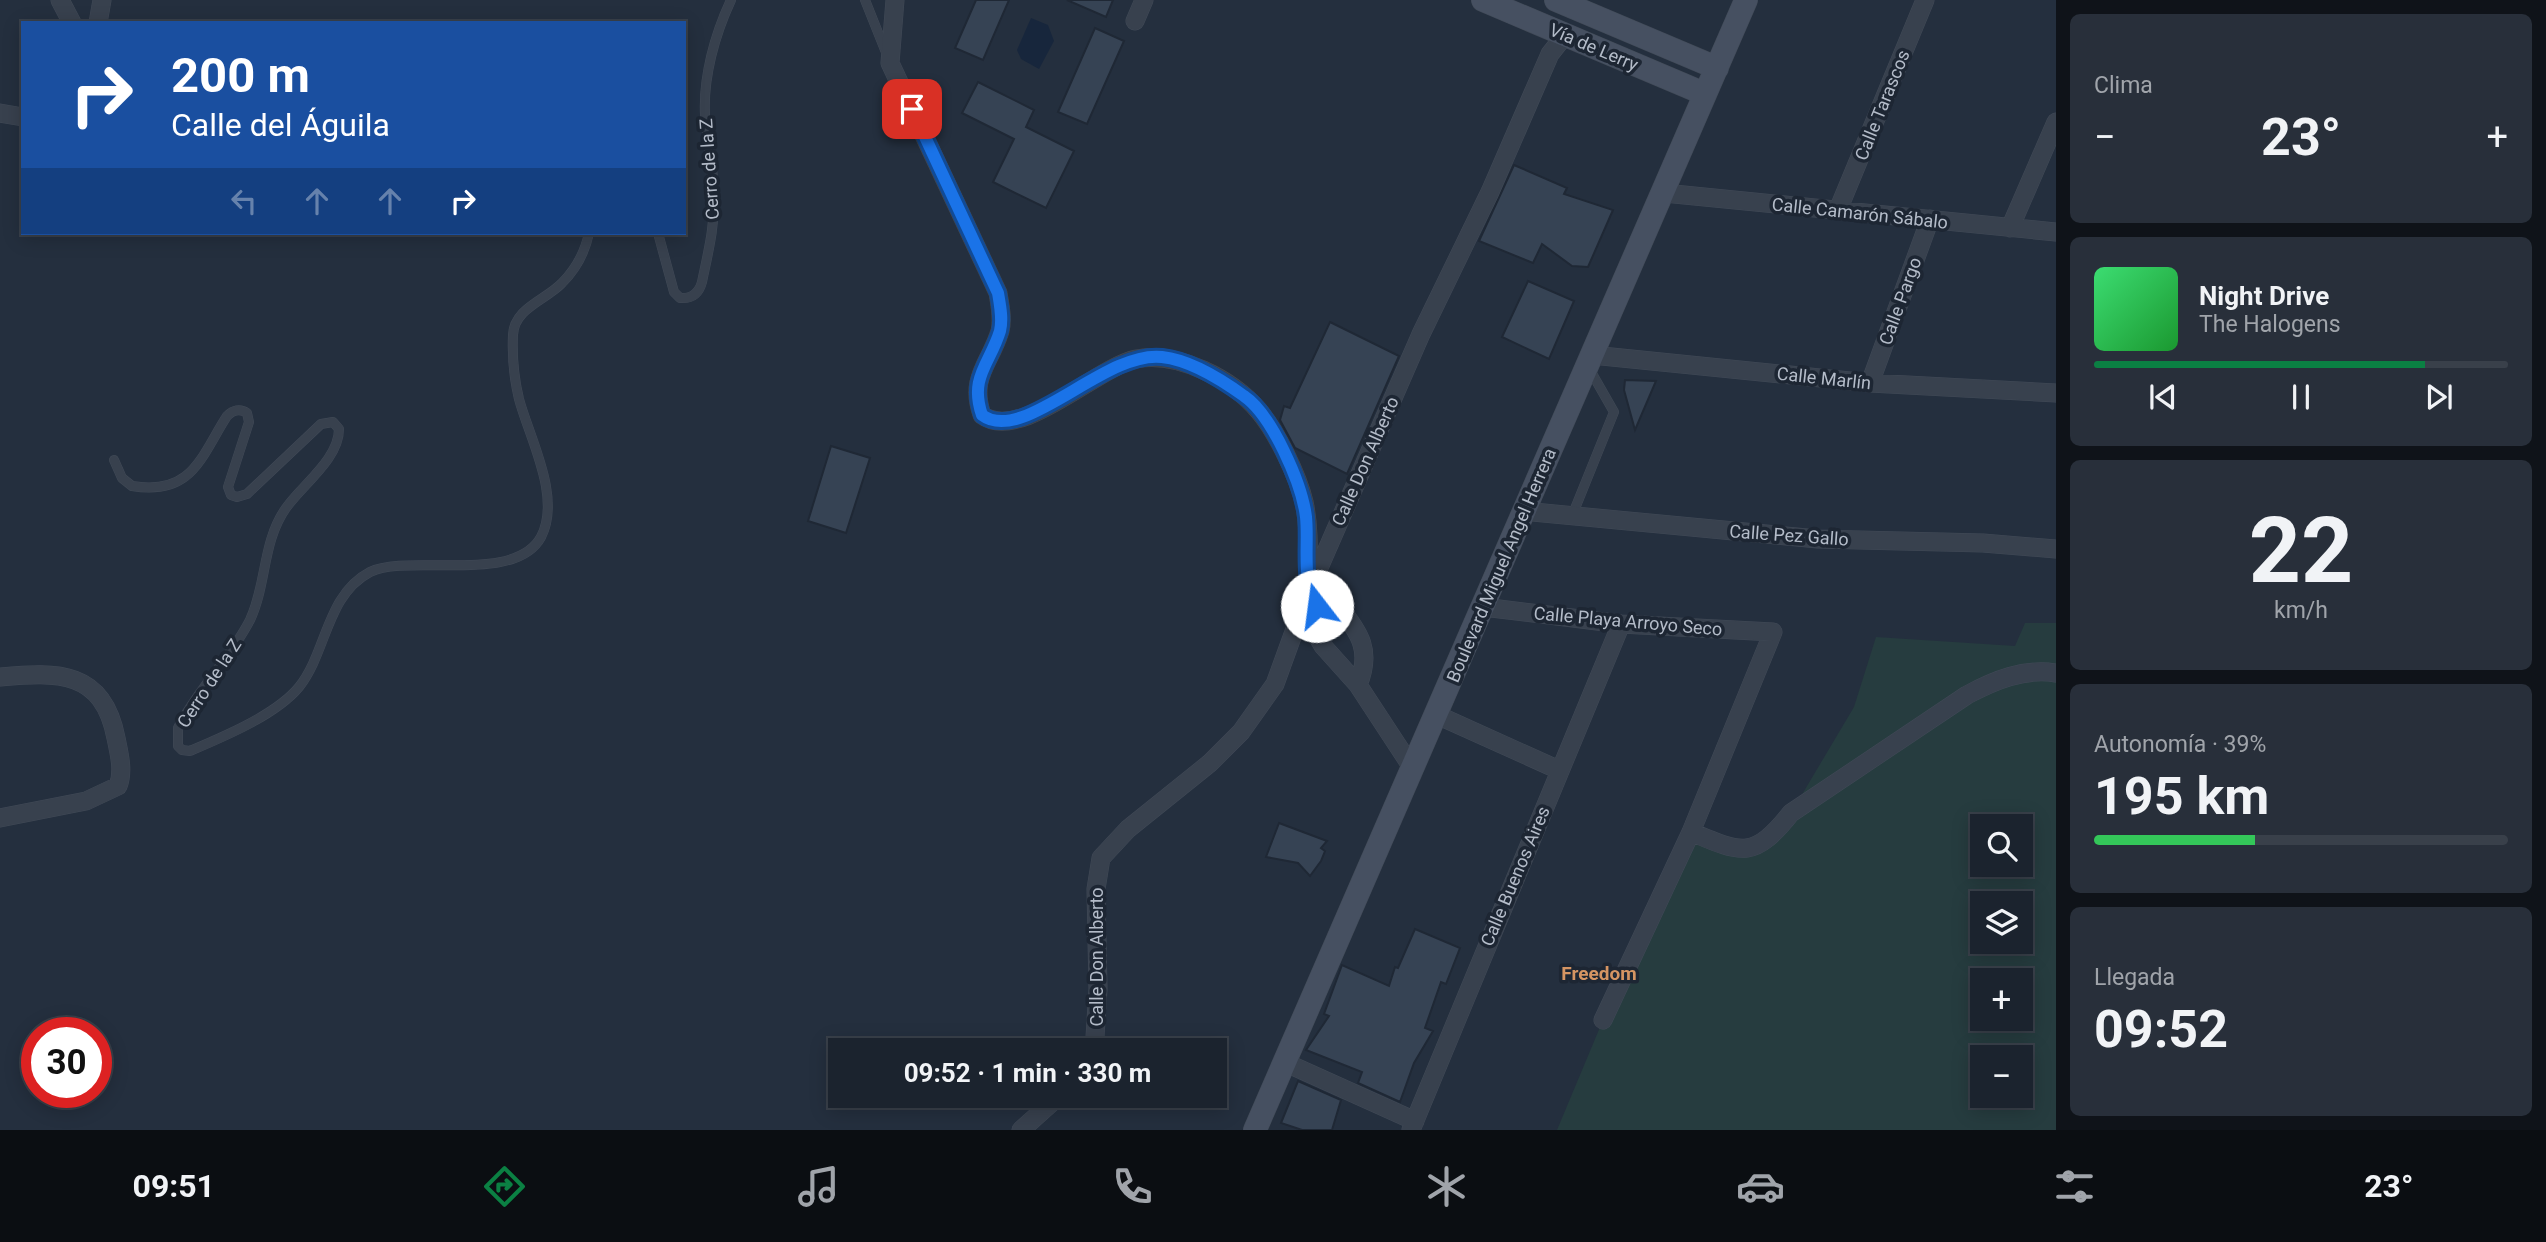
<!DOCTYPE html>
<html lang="es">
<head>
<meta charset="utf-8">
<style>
	:root { --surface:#1b232e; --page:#282f3a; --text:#f1f3f6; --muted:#a0a4aa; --line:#39404a; --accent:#0b8043 }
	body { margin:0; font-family:Roboto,sans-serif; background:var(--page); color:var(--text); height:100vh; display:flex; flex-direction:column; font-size:26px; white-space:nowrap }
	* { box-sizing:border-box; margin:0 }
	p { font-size:23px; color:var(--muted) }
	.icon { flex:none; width:38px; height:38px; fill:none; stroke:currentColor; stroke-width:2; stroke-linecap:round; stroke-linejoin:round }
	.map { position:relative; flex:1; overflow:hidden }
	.details { display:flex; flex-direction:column; gap:14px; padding:14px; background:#0f1319; width:490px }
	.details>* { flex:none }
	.hud { position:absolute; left:21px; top:21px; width:665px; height:214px; border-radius:0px; box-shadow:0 4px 18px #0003,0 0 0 2px var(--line); background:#1a4fa0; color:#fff; overflow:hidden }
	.controls { position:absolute; left:1970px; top:814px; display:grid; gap:14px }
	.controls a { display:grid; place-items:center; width:63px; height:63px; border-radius:0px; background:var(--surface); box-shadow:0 4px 18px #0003,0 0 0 2px var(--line); font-size:35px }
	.speed { position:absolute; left:21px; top:1017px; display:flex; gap:14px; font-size:35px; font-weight:700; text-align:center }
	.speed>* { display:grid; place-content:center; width:91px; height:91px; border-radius:50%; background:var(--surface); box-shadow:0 4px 18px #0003,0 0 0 2px var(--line); line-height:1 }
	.speed .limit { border:10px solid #d22; background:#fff; color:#111 }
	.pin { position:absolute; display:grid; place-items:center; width:60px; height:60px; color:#fff; margin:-30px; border-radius:14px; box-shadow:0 4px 10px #0006 }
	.me { position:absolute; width:77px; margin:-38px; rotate:345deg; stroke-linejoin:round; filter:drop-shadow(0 0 5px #0008) }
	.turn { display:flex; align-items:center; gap:24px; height:147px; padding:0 35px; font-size:32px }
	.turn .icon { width:91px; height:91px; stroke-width:2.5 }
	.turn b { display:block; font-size:49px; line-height:60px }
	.lanes { display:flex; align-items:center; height:66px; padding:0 35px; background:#0003; justify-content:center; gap:35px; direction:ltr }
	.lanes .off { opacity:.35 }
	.big { font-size:52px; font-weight:700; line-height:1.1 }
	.details .card { flex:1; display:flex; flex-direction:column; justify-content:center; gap:10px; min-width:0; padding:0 24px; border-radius:10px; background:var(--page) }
	.details .dial { align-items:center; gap:0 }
	.dial b { font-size:91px; line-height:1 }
	.song { display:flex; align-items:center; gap:21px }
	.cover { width:84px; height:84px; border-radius:10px; background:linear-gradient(135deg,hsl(140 70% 55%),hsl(130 70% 35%)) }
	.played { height:7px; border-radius:4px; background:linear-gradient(90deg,var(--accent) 80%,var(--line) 80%) }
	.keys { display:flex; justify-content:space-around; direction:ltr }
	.heat { display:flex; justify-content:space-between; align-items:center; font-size:38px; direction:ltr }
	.charge { height:10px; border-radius:5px; background:linear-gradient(90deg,#34c759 39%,var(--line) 0) }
	.trip { position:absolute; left:828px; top:1038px; width:399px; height:70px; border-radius:0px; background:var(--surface); box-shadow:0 4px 18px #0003,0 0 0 2px var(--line); font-weight:700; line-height:70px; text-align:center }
	.tab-bar { display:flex; height:112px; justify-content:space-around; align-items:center; background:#0b0e12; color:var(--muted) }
	.tab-bar .icon { width:49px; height:49px }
	.tab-bar .selected { color:var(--accent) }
	.tab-bar b { font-size:32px; color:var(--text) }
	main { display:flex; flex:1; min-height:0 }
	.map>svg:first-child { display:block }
	.green { fill:#263c3f; fill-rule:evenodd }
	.water { fill:#17263c }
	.building { fill:#364354; stroke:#1f2835; stroke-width:2 }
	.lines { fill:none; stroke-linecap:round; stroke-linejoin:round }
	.lane-casing { stroke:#414a57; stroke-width:10 }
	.street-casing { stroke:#414a57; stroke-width:19 }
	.secondary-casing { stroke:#414a57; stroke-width:24 }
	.lane { stroke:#38414e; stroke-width:9 }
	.street { stroke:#38414e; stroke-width:18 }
	.secondary { stroke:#465061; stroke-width:23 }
	.route-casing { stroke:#114b97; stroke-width:18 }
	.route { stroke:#1a73e8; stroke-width:12 }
	.labels { text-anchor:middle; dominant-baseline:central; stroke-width:7; stroke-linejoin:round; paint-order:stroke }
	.street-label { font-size:18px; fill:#b4bcc9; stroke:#1d2633 }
	.neighbourhood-label { font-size:19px; font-weight:bold; fill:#d59563; stroke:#1d2633 }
</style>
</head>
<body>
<main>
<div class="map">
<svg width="2056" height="1130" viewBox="0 0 2056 1130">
	<rect width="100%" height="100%" fill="#242f3e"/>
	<path class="green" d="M2025 623H2056V1130H1557L1603 1020 1691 832 1736 849 1791 813 1854 707 1876 637 2015 646ZM1983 826H2021V864H1983ZM1983 903H2021V942H1983ZM1983 980H2021V1018H1983ZM1983 1057H2021V1096H1983Z"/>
	<path class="water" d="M1031 18 1048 25 1054 41 1039 69 1021 59 1017 50Z"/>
	<path class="building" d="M976 0H1009L983 60 955 48Z
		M1067 0H1113L1106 17Z
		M1095 28 1124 41 1087 124 1058 112Z
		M978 82 1034 110 1026 127 1074 151 1046 208 993 182 1014 139 962 113Z
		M1514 165 1567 188 1564 194 1613 210 1588 267 1572 266 1542 244 1533 263 1479 241Z
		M1528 281 1574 301 1549 359 1502 337Z
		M1330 322 1399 356 1347 474 1295 448 1280 420 1284 406 1290 408Z
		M1625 380 1656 381 1635 430 1624 390Z
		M831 446 870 458 846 533 808 521Z
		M1279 823 1327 841 1321 848 1325 851 1321 861 1310 876 1298 863 1266 857Z
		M1415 929 1460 948 1446 984 1441 982 1425 1028 1433 1031 1414 1063 1400 1102 1358 1083 1362 1072 1306 1050 1329 1016 1324 1014 1342 965 1389 986 1395 967 1398 968Z
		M1298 1081 1341 1100 1332 1130H1302L1281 1123Z"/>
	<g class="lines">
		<defs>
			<path id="lane" d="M865 0 887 55
				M658 233 674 292 680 298C692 299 699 293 702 282 708 253 715 226 714 196 714 169 707 142 705 115 703 77 715 34 731 0
				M114 460 122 478 132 486C193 496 201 456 227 416 233 410 240 408 247 413L249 422 228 487 231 495 237 497 247 494 321 424 333 422 339 429C339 459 302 485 286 508 262 542 267 584 250 620 230 659 197 690 178 728V746L182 750 190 751C223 737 276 715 299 687 327 652 326 595 370 572 408 553 515 585 541 537 562 497 529 437 519 399 514 378 512 356 513 335 514 308 546 300 562 283 576 269 585 252 589 233
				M1572 516 1614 412 1590 370"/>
			<path id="street" d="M60 0 72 23
				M895 0 890 63 998 293C1000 305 1003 319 1000 331 990 364 969 377 982 415 1020 443 1095 368 1136 359 1178 351 1232 379 1259 411 1276 431 1298 476 1304 502 1310 529 1308 559 1308 587
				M1135 21 1144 0
				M98 23 102 0
				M0 113 23 117
				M1664 193 2056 232
				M1838 210 1925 0
				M2010 228 2056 122
				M1592 355 1870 383 2056 393
				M1870 383 1930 219
				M1523 511 1818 539 1983 543 2056 549
				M1316 606 1312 616 1313 629 1323 646 1358 685 1413 769
				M1316 606 1339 607C1360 633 1372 651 1358 685
				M1483 607 1621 624 1773 632 1691 832 1603 1020
				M0 677C58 672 103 670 116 738 119 753 124 771 118 786L86 801 0 818
				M1437 715 1559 770
				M1691 832C1743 854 1754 859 1791 813L1967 695C1995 680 2024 668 2056 673
				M1091 1050 1095 1037 1098 989 1096 889 1101 858 1128 829 1210 763 1241 732 1275 684 1308 593 1421 334 1490 192 1550 54 1565 35
				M1284 1062 1415 1121
				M1021 1130 1059 1096
				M1411 1130 1621 624"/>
			<path id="secondary" d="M1483 0 1705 94
				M1556 0 1717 68
				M1255 1130 1746 0"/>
		</defs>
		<use href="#lane" class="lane-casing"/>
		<use href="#street" class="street-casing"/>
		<use href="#secondary" class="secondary-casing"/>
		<use href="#lane" class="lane"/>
		<use href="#street" class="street"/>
		<use href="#secondary" class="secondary"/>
	</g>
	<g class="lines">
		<defs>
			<path id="route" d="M912 109 998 293C1000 305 1003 319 1000 331 990 364 969 377 982 415 1023 446 1105 350 1162 357 1190 360 1222 380 1244 396 1272 415 1302 484 1306 517 1309 546 1301 581 1317 606"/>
		</defs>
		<use href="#route" class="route-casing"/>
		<use href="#route" class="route"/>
	</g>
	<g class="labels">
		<g class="street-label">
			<text transform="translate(1594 47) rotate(23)">Vía de Lerry</text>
			<text transform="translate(1882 105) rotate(-68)">Calle Tarascos</text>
			<text transform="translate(709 169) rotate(-94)">Cerro de la Z</text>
			<text transform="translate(1860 213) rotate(6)">Calle Camarón Sábalo</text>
			<text transform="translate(1900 301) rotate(-70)">Calle Pargo</text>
			<text transform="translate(1824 378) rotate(6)">Calle Marlín</text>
			<text transform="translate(1365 461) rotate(-66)">Calle Don Alberto</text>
			<text transform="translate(1789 535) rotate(4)">Calle Pez Gallo</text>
			<text transform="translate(1501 565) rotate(-67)">Boulevard Miguel Angel Herrera</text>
			<text transform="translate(1628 621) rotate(5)">Calle Playa Arroyo Seco</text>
			<text transform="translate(209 683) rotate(-57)">Cerro de la Z</text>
			<text transform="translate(1515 876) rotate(-67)">Calle Buenos Aires</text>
			<text transform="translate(1096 957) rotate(-90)">Calle Don Alberto</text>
		</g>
		<g class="neighbourhood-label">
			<text x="1599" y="973">Freedom</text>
		</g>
	</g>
</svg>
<div class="controls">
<a><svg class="icon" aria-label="search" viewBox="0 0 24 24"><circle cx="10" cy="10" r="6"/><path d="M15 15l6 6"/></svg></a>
<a><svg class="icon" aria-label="layers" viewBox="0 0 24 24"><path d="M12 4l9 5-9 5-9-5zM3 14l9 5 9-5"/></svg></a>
<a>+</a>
<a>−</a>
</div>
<div class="speed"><div class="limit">30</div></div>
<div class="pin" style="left:912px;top:109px;background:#d93025"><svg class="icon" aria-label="arrive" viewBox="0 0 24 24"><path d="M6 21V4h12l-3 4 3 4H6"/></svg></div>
<svg class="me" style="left:1317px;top:606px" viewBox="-20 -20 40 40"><circle r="19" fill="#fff"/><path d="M0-13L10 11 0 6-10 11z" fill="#1a73e8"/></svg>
<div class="trip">09:52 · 1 min · 330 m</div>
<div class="hud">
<div class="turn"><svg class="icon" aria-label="right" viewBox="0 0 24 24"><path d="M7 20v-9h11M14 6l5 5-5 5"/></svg><div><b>200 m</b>Calle del Águila</div></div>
<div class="lanes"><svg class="icon off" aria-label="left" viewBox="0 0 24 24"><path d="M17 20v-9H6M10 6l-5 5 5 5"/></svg><svg class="icon off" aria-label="ahead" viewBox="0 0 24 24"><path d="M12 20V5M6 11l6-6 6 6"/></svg><svg class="icon off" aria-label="ahead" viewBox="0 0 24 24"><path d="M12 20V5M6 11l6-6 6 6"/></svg><svg class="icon" aria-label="right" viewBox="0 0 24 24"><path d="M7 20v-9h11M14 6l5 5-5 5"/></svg></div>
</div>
</div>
<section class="details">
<div class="card"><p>Clima</p>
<div class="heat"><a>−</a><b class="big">23°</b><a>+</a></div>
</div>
<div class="card">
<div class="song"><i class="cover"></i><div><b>Night Drive</b><p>The Halogens</p></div></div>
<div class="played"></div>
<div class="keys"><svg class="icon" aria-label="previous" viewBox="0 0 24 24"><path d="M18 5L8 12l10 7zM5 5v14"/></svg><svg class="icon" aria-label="pause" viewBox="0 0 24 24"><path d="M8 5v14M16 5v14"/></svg><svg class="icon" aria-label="next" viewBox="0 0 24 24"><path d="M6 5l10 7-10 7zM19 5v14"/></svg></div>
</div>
<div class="card dial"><b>22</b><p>km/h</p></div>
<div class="card"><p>Autonomía · 39%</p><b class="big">195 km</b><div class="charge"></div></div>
<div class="card"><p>Llegada</p><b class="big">09:52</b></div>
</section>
</main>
<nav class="tab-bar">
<b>09:51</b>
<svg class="icon selected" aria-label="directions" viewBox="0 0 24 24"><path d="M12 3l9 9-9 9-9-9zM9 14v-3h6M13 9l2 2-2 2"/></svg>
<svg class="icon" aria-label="music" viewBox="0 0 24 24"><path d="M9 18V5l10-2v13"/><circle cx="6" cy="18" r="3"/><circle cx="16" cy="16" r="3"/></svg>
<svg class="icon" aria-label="phone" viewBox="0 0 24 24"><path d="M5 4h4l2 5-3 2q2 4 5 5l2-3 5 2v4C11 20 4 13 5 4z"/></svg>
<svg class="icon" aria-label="climate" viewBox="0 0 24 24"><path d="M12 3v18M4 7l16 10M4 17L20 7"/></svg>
<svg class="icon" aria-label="car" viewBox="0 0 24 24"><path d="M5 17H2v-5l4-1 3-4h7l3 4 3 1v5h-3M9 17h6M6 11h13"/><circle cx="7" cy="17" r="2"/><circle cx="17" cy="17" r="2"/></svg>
<svg class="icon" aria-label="filters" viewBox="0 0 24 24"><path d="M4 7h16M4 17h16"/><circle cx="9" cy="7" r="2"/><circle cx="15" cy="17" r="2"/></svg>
<b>23°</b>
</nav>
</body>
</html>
